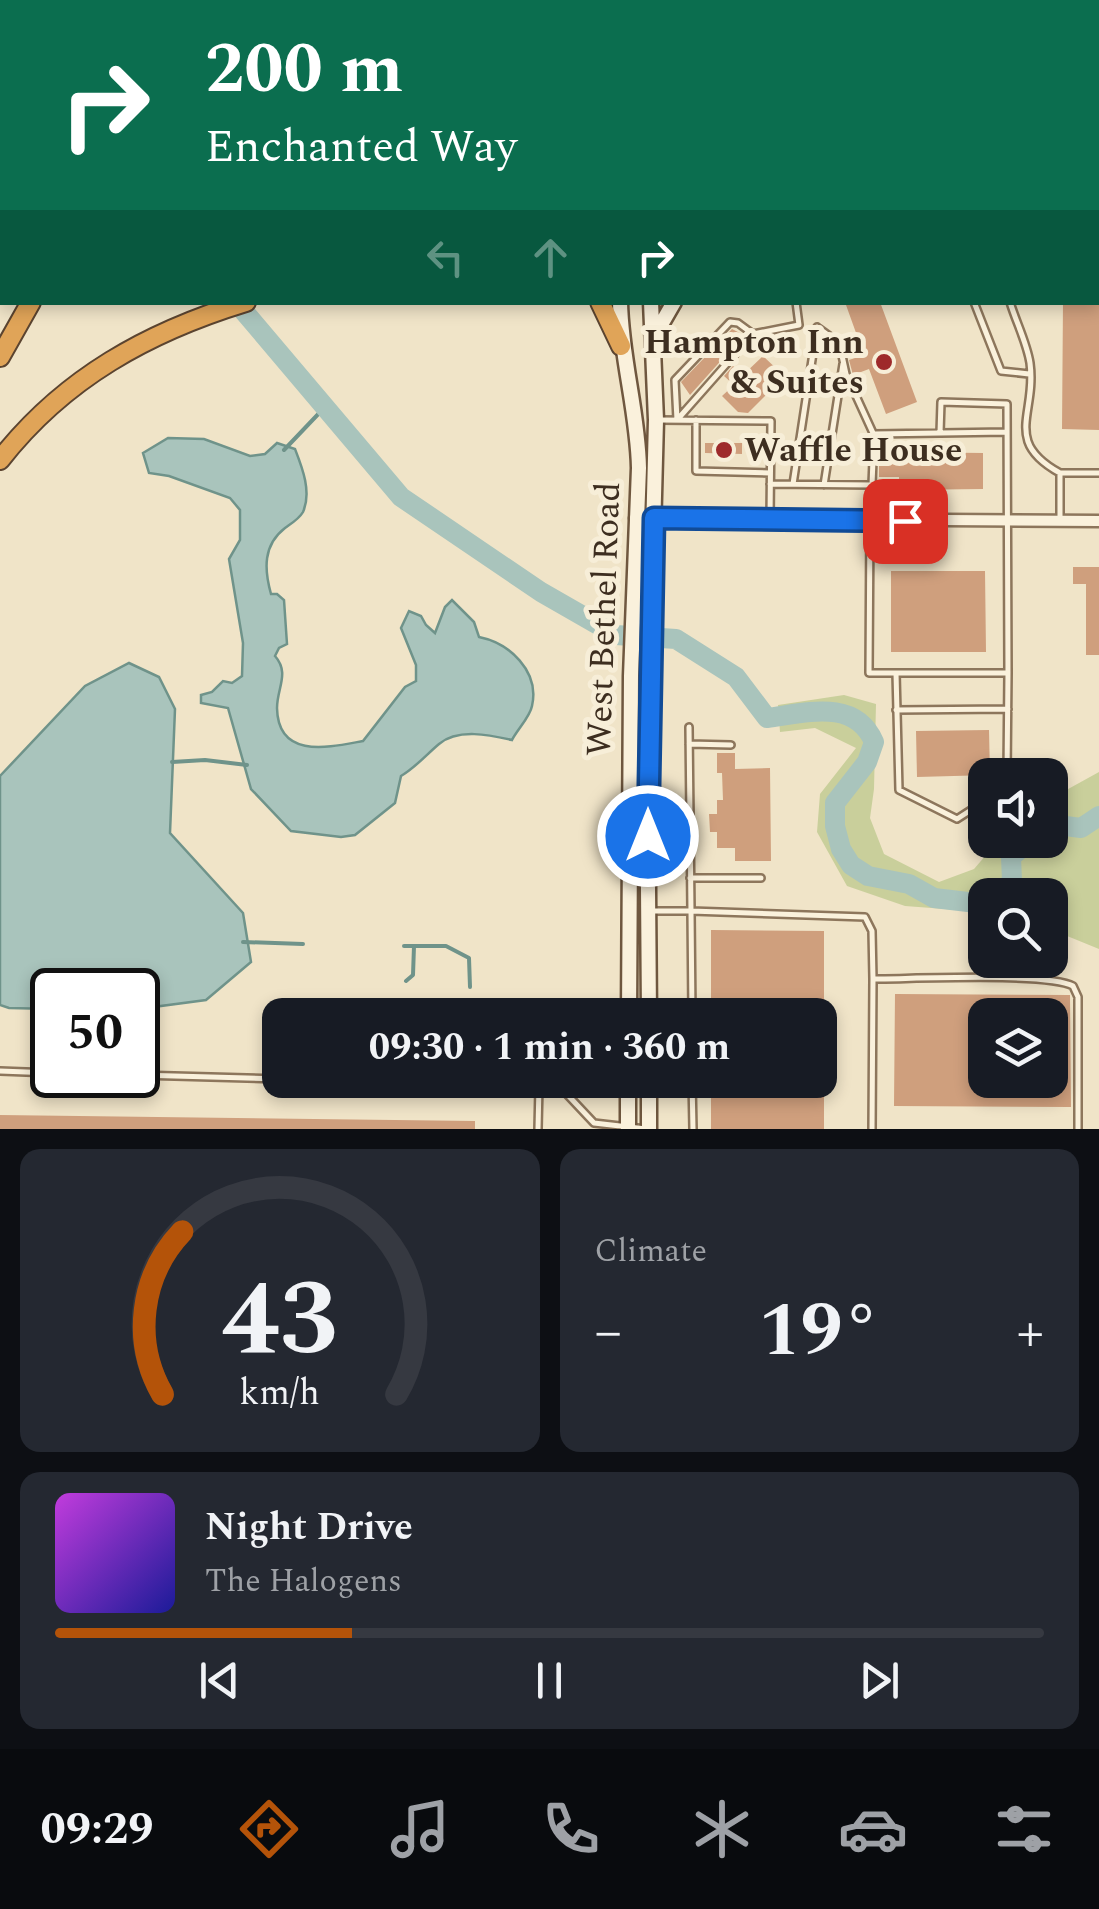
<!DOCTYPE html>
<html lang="en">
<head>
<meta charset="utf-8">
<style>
	:root { --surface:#171b24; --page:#242831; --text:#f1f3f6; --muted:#9ea1a6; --line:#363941; --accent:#b45309 }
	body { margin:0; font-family:Spectral,serif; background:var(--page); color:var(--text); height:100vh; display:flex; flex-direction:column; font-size:38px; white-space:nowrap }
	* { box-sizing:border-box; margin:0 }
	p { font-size:32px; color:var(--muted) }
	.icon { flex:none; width:55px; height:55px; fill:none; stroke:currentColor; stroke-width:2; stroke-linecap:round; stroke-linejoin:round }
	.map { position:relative; height:1129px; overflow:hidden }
	.details { display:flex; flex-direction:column; gap:20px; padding:20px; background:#0d0f14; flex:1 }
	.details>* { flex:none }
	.top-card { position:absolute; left:0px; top:0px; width:1100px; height:305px; box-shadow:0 5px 15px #0003; background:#0b6e4f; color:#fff; overflow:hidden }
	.buttons { position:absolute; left:968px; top:758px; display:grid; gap:20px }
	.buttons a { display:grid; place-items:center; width:100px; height:100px; border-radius:20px; background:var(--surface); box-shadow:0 5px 15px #0003; font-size:50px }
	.speed { position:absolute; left:30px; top:968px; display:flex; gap:20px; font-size:50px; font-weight:700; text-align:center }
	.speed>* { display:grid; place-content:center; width:130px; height:130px; border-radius:50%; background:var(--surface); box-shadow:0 5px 15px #0003; line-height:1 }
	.speed .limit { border:5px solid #111; border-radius:15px; background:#fff; color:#111 }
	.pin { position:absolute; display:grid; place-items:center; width:85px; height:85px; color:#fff; margin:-42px; border-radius:20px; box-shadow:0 5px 15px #0006 }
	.me { position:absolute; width:110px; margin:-55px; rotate:0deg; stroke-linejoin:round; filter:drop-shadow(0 0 8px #0008) }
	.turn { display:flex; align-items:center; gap:35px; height:210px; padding:0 40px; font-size:45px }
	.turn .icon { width:130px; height:130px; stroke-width:2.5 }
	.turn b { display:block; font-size:70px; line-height:85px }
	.lanes { display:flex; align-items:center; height:95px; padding:0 40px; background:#0003; justify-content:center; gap:50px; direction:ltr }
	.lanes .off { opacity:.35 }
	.big { font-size:75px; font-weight:700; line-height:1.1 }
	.details .tile { flex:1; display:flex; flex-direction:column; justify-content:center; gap:15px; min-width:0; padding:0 35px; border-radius:20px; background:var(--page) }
	.details .dial { align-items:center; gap:0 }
	.dial svg { height:260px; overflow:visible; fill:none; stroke:var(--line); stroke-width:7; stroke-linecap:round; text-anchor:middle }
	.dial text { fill:var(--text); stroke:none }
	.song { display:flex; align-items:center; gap:30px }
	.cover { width:120px; height:120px; border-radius:15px; background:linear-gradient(135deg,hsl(290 70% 55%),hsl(240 70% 35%)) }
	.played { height:10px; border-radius:5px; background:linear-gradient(90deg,var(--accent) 30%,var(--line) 30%) }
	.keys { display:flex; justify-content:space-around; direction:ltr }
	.heat { display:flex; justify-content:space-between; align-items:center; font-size:55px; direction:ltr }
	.details .tiles { flex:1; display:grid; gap:20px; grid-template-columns:1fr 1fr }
	.tile:last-child { grid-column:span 2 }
	.trip { position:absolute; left:262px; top:998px; width:575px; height:100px; border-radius:20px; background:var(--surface); box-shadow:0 5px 15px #0003; font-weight:700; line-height:100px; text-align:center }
	.tabs { display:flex; height:160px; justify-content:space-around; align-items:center; background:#090b0e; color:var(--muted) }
	.tabs .icon { width:70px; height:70px }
	.tabs .active { color:var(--accent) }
	.tabs b { font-size:45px; color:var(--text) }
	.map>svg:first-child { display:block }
	.green { fill:#c9cf9b }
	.water { fill:#a9c4bc; stroke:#6f938a; stroke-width:2.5 }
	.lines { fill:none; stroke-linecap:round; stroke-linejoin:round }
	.stream { stroke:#6f938a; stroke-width:4 }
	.river { stroke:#a9c4bc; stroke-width:20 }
	.building { fill:#cf9f7d; fill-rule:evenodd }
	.lane-casing { stroke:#8d765c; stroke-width:10 }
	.street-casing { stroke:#8d765c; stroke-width:15 }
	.secondary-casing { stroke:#6f573f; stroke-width:19 }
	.highway-casing { stroke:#5b4430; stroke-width:22 }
	.lane { stroke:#faf1dc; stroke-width:5 }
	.street { stroke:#faf1dc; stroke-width:10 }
	.secondary { stroke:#faf1dc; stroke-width:14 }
	.highway { stroke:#e0a458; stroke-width:18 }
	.secondary-bridge-casing { stroke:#6f573f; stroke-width:19; stroke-linecap:butt }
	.highway-bridge-casing { stroke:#5b4430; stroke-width:22; stroke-linecap:butt }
	.secondary-bridge { stroke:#faf1dc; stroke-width:14 }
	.highway-bridge { stroke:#e0a458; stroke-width:18 }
	.route-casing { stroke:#114b97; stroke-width:25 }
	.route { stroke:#1a73e8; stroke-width:18 }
	.poi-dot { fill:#9e2a2b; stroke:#f7eed8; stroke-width:4 }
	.labels { text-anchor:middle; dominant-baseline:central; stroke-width:10; stroke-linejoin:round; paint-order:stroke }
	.poi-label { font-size:35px; font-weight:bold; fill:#3d2e20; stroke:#f7eed8; text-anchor:end }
	.street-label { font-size:35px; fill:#3d2e20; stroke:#f7eed8 }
</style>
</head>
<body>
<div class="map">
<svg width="1099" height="1129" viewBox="0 0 1099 1129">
	<rect width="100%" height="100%" fill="#f0e4c8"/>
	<path class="green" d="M844 695 876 704 874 789 870 818 884 854 939 882 974 869 999 840H1050V799L1099 772V949L1050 929V895H985V912L905 906 847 886 817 832 820 794 856 748 815 728 780 732 778 705Z"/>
	<path class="water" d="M168 438 204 439 250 456 265 454 277 443 295 449C302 467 312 492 303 512 299 519 292 523 285 528 263 545 264 569 271 594H277L284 600 287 644 279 648 275 656C290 673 277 688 277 708 278 760 330 747 363 741L405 687 416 681V665L401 628 409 611 421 616 426 625 435 633 445 607 452 600 474 622 479 637C509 643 540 671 532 706 530 717 517 730 512 740 490 735 458 728 439 744 426 755 416 767 401 776L395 803 355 835 341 837 291 831 251 789 228 708 201 703V695L212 692 223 681 232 683 242 676 243 643 229 559 240 540V510L230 498 169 476 149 473 143 453Z
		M129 663 159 677 175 709 170 833 243 913 251 962 206 1000 138 1009V990H52V1009L9 1008 0 1005V776L85 686Z"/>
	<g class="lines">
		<path class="stream" d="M284 450 324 408
			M172 762 205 760 247 765
			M243 942 303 944
			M404 946H446L469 958 470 987
			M406 981 413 975 414 946"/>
		<path class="river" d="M0 147 2 148
			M236 302 401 497 541 592 616 635 676 639 736 677 767 718C806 713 855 698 874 742L867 762 835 803V826L841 849 851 865 868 876 909 884 934 898 985 904
			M1050 824 1081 828 1099 816
			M999 895 1012 881 1011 857 1031 840"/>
	</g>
	<path class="building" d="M852 302H880L917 402 886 414 869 369 853 375 849 360 864 355 846 305Z
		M1063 302H1099V430L1062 429Z
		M732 329 744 335 690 395 681 382Z
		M763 356 780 372 779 382 748 413 738 412 722 396 734 385 724 376 733 366 743 375Z
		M705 443H742V454L705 453Z
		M900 452 983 453V489L899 490V477H879V461H899Z
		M1073 567H1099V655H1086V584H1073Z
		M891 571H985L986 652H891Z
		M989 730 990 775 917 777 916 731Z
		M717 753H735V769L770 768 771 861H735V848H717V832H710L709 814H717V800H723L722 773H717Z
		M711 930 824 931V1015H711Z
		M895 994 1070 995 1071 1107 894 1106ZM985 1015H1050V1080H985Z
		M711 1080H824V1129H711Z
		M0 1115 475 1121V1129H0Z"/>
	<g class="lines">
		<defs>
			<path id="lane" d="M1098 239H1099
				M1098 268H1099
				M974 302 1001 371 1029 374
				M1010 302C1016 322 1027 343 1030 363 1037 414 1002 441 1060 473V520
				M659 420 771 421 770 519
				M677 420 675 380 730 322 738 323 753 334 799 325 796 302
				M677 420 753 334
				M696 420V471L770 473
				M1060 473H1099
				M770 484 872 485 874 434 1007 432
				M793 484 817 327 835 340 841 351 846 374 873 433
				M824 485 843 364
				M870 520 869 673H1008L1007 404 941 402 940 433
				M896 673 899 790 957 819 985 801
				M896 710 1008 709
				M689 744 731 745
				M1007 775 1008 673
				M690 878H761
				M651 911H691L689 727
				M692 1015 691 911 865 917 872 931 873 979C910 979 1048 972 1073 986L1078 997V1129
				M0 1071 52 1073
				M138 1075 280 1079
				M321 1080 555 1087 563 1090 594 1123 646 1129
				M692 1080 693 1129
				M538 1129 539 1086
				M872 1129 873 979"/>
			<path id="street" d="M635 518 1099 521"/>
			<path id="secondary" d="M1098 199 1099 198
				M620 302C621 359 638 412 639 468L631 676 629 1015
				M655 335 674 302
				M649 1015 647 762 656 420 651 302
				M649 1080V1129
				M628 1129V1080"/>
			<path id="highway" d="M945 0 981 2
				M148 2 891 0
				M0 3H2
				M1098 13 1099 14
				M0 57 2 58
				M1098 78 1099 79
				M600 302 621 346
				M0 357 31 302
				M0 460C64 378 148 332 246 302"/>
		</defs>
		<use href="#lane" class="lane-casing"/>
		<use href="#street" class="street-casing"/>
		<use href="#secondary" class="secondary-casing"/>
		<use href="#highway" class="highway-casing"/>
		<use href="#lane" class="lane"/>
		<use href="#street" class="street"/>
		<use href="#secondary" class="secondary"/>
		<use href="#highway" class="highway"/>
		<defs>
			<path id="secondary-bridge" d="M625 2V0
				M655 2V0"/>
			<path id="highway-bridge" d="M597 2V0"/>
		</defs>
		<use href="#secondary-bridge" class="secondary-bridge-casing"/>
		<use href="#highway-bridge" class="highway-bridge-casing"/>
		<use href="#secondary-bridge" class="secondary-bridge"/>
		<use href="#highway-bridge" class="highway-bridge"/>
	</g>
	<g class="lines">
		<defs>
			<path id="route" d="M648 836 654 518 905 521"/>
		</defs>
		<use href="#route" class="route-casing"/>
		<use href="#route" class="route"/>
	</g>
	<g class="poi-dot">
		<circle cx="884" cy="362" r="10"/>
		<circle cx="724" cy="450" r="10"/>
	</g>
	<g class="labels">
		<g class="poi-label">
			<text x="864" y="342">Hampton Inn<tspan x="864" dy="40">&amp; Suites</tspan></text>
			<text x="744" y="450" text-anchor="start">Waffle House</text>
		</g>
		<g class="street-label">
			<text transform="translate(604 619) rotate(-88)">West Bethel Road</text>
		</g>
	</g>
</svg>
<div class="buttons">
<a><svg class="icon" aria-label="sound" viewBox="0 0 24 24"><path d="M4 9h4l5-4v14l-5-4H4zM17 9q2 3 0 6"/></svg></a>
<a><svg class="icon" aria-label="search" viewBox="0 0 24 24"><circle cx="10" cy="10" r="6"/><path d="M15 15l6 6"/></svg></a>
<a><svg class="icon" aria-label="layers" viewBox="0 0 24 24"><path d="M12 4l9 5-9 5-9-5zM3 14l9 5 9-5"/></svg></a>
</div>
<div class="speed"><div class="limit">50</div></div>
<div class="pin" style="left:905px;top:521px;background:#d93025"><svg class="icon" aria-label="arrive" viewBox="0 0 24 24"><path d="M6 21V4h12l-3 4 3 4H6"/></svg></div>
<svg class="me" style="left:648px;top:836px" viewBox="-20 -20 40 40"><circle r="17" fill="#1a73e8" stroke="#fff" stroke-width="3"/><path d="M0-11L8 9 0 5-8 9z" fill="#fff"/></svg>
<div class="trip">09:30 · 1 min · 360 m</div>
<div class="top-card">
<div class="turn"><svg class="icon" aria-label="right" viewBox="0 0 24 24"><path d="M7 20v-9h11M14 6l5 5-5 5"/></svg><div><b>200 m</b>Enchanted Way</div></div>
<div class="lanes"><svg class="icon off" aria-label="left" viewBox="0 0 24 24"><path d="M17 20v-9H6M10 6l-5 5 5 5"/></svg><svg class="icon off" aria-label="ahead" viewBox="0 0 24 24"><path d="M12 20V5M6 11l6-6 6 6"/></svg><svg class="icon" aria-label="right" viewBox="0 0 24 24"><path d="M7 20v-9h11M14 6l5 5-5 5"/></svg></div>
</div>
</div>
<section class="details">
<div class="tiles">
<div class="tile dial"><svg viewBox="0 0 100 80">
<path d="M14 69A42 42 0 1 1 86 69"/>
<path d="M14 69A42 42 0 0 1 20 19" stroke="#b45309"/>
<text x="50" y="56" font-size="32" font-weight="700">43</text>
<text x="50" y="72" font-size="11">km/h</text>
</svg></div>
<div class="tile"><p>Climate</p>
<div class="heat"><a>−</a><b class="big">19°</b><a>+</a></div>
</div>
<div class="tile">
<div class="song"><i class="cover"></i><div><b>Night Drive</b><p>The Halogens</p></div></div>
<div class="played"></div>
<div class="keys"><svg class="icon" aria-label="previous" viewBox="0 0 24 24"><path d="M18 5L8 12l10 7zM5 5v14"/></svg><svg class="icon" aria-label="pause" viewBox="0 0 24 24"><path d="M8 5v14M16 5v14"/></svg><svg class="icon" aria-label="next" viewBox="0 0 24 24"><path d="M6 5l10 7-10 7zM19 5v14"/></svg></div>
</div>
</div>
</section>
<nav class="tabs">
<b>09:29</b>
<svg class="icon active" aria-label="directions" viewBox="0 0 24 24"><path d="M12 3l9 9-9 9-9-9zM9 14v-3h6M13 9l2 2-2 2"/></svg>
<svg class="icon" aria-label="music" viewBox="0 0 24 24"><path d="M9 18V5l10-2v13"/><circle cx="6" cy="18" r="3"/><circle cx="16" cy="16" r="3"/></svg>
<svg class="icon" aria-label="phone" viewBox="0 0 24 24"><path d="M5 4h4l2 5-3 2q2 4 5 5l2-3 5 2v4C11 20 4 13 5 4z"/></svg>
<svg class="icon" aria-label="climate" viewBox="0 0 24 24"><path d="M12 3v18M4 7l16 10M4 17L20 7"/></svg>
<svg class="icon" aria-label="car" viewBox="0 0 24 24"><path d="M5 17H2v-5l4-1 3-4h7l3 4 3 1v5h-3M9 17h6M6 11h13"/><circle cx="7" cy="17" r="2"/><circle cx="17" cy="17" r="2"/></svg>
<svg class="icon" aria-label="filters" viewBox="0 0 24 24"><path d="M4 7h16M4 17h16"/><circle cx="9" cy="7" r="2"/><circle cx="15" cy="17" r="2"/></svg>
</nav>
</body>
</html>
